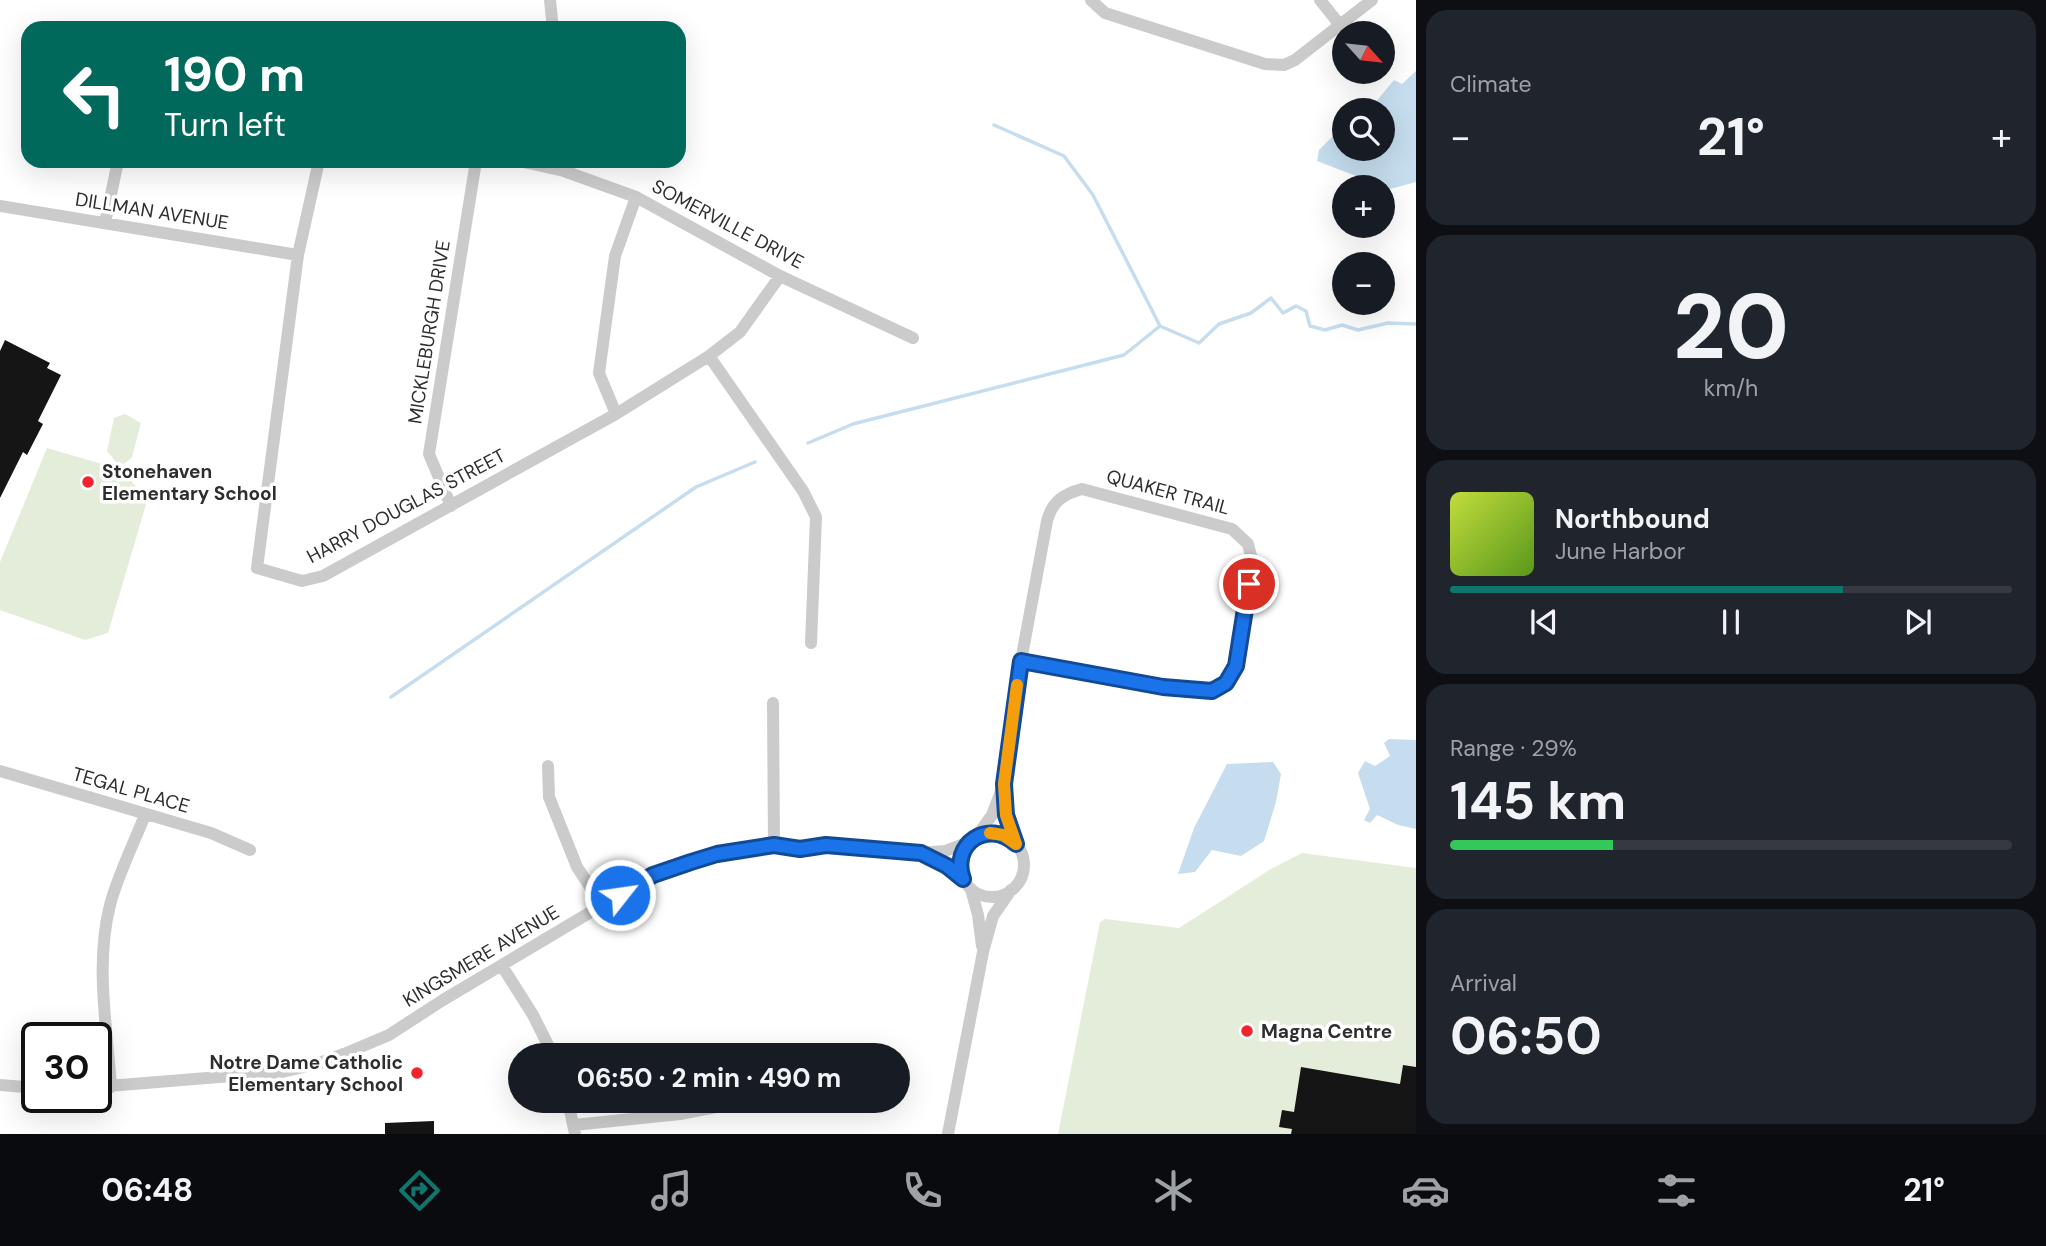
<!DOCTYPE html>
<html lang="en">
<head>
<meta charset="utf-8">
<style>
	:root { --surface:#171b24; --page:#20242c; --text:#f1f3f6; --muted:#9ea1a6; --line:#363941; --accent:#0f766e }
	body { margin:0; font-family:"DM Sans",sans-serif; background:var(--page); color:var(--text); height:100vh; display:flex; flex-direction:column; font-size:26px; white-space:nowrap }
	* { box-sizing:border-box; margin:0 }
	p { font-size:23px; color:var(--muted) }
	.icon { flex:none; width:38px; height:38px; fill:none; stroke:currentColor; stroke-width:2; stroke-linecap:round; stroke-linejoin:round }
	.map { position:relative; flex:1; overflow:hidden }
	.drawer { display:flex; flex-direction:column; gap:10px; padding:10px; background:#0d0f14; width:630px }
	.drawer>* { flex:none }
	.hud { position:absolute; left:21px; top:21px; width:665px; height:147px; border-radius:21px; box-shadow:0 7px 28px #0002; background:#00695c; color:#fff; overflow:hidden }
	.needle { width:46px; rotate:117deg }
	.buttons { position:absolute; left:1332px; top:21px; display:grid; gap:14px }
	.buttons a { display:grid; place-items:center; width:63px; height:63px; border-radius:50%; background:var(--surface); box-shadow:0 7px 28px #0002; font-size:35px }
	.speed { position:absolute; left:21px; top:1022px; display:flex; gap:14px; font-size:35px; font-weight:700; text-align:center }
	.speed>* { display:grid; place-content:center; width:91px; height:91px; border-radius:50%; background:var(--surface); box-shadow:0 7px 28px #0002; line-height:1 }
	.speed .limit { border:4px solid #111; border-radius:10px; background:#fff; color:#111 }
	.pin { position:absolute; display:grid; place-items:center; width:60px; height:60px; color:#fff; margin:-30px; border:4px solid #fff; border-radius:50%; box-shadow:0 2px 7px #0007 }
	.me { position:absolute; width:77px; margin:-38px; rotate:60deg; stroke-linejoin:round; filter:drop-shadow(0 0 5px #0008) }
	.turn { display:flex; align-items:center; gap:24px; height:147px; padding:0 28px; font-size:32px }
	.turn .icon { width:91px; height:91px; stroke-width:2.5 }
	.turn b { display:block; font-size:49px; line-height:60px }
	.big { font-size:52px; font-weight:700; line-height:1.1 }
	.drawer .tile { flex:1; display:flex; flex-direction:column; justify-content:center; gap:10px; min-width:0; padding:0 24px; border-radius:21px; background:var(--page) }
	.drawer .dial { align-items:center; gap:0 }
	.dial b { font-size:91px; line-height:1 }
	.song { display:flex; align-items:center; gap:21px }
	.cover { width:84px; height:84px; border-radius:10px; background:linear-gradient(135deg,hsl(70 70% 55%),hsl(90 70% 35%)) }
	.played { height:7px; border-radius:4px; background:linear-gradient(90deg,var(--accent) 70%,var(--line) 70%) }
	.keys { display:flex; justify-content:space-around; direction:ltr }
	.heat { display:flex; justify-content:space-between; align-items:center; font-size:38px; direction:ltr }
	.charge { height:10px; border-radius:5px; background:linear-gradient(90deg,#34c759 29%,var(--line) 0) }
	.trip { position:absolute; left:508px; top:1043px; width:402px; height:70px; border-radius:35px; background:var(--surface); box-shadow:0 7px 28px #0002; font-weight:700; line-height:70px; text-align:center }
	.tabs { display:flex; height:112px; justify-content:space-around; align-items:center; background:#090b0e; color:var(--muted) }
	.tabs .icon { width:49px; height:49px }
	.tabs .on { color:var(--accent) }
	.tabs b { font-size:32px; color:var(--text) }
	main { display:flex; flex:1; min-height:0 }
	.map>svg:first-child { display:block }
	.green { fill:#e4edda }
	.water { fill:#c5ddee }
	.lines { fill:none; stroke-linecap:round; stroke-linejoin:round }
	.stream { stroke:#c5ddee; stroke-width:3.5 }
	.building { fill:#151515 }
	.street { stroke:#cbcbcb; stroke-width:12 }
	.route-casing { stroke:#114b97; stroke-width:18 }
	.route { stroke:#1a73e8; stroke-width:12 }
	.slow { stroke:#f59e0b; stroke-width:12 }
	.poi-dot { fill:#f2222f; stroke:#fff; stroke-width:2.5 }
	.labels { text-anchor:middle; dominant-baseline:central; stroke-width:7; stroke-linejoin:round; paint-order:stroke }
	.street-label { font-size:19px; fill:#2e2e2e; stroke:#fff }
	.poi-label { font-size:19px; font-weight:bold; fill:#2e2e2e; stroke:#fff; text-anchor:start }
</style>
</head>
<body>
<main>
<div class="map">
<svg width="1416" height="1134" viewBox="0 0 1416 1134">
	<rect width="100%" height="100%" fill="#fff"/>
	<path class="green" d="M125 414 141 423 132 457 124 464 116 462 107 451 114 418Z
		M47 448 119 469 148 498 108 633 85 640 0 610V562Z
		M1302 853 1416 868V1134H1058L1100 922 1105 919 1179 928 1271 869Z"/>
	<path class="water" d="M1416 71V182L1390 189 1317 161 1319 150 1344 125V149H1382V110H1359L1362 106 1369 110 1394 80 1402 84Z
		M1389 739 1416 740V829L1398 825 1377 815 1370 823 1364 820 1370 809 1358 773 1365 761 1375 766 1390 756 1384 743Z
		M1273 762 1281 774 1276 802 1264 841 1241 856 1212 850 1195 872 1178 874 1194 828 1227 764Z"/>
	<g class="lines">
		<path class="stream" d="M994 125 1064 156 1093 195 1160 326 1199 343 1219 324 1251 313 1271 298 1283 313 1296 306 1306 311 1310 326 1325 330 1342 325 1358 330 1388 323 1416 324
			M808 443 853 424 1124 355 1160 326
			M391 697 696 487 755 462"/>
	</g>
	<path class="building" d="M5 340 50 363 47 368 61 375 38 421 43 424 27 455 23 452 0 498V351Z
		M1403 1065 1416 1067V1134H1291L1292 1129 1279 1127 1282 1110 1294 1112 1301 1067 1400 1084Z
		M434 1121V1134H385V1123Z"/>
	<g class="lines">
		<path class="street" d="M550 0 552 20
			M1091 0 1105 13 1265 64 1284 65 1295 60 1372 0
			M1320 0 1340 25
			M319 161 298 255 257 568 302 581 323 576 616 414 709 356 740 332 780 276
			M519 161 564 171 636 197 780 276 913 338
			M0 206 298 255
			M105 223 118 161
			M709 356 803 491 816 517 811 643
			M616 414 599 373 615 256 636 197
			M451 506 429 454 476 161
			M773 703 774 845
			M548 766 549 797 577 867 602 905
			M0 771 211 833 250 850
			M960 865a32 32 0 1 1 64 0a32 32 0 1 1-64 0Z
			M977 836 992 815 1001 791
			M1016 843 1006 815 1004 784 1021 661 1047 521C1052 502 1063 494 1082 489L1232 529 1248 544 1252 560 1236 666 1225 683 1212 691 1163 687 1021 661
			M922 853 947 866 963 879
			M971 889 978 915 982 946
			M502 966 533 1015 553 1055
			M0 1085 37 1088
			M96 1087 282 1072 317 1064 344 1054 389 1035 443 1000 653 875 717 854 774 845 800 849 826 845 921 853 945 851 969 842
			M111 1087C107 1027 95 964 110 905 118 875 133 845 145 815
			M568 1101 575 1134
			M574 1125 680 1114 747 1101
			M948 1134 983 952 993 916 1011 890"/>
	</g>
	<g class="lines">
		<defs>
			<path id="route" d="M620 895 653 875 691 862 717 854 774 845 800 849 826 845 921 853 947 866 963 879C950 844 988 818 1016 844L1006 815 1004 784 1021 661 1163 687 1212 691 1226 683 1236 666 1249 584"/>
		</defs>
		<use href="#route" class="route-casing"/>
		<use href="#route" class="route"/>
		<path class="slow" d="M990 833 1003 835 1016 844 1006 815 1004 784 1017 685"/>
	</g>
	<g class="poi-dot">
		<circle cx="88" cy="482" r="7"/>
		<circle cx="1247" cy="1031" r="7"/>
		<circle cx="417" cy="1073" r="7"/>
	</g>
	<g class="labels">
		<g class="street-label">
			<text transform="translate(152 211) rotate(9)">DILLMAN AVENUE</text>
			<text transform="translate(728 224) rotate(28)">SOMERVILLE DRIVE</text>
			<text transform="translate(429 332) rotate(-81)">MICKLEBURGH DRIVE</text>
			<text transform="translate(1168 492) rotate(15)">QUAKER TRAIL</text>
			<text transform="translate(406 506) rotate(-28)">HARRY DOUGLAS STREET</text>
			<text transform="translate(131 790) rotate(16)">TEGAL PLACE</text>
			<text transform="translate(481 956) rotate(-31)">KINGSMERE AVENUE</text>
		</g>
		<g class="poi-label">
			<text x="102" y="471">Stonehaven<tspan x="102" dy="22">Elementary School</tspan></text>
			<text x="1261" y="1031">Magna Centre</text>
			<text x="403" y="1062" text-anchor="end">Notre Dame Catholic<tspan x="403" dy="22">Elementary School</tspan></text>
		</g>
	</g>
</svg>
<div class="buttons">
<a><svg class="needle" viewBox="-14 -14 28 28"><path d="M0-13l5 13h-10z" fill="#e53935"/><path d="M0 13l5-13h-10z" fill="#9ea1a6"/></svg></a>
<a><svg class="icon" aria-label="search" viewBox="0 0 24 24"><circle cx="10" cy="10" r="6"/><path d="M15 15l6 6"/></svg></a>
<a>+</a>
<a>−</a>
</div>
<div class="speed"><div class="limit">30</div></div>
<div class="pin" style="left:1249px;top:584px;background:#d93025"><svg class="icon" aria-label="arrive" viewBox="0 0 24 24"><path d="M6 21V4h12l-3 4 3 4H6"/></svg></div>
<svg class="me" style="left:620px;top:895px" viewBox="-20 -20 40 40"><circle r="17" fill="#1a73e8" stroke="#fff" stroke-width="3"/><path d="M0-11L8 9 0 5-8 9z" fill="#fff"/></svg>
<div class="trip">06:50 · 2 min · 490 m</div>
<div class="hud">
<div class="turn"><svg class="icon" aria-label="left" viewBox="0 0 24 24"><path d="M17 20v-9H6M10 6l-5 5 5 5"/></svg><div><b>190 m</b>Turn left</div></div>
</div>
</div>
<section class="drawer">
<div class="tile"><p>Climate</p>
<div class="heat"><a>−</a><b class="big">21°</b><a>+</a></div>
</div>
<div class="tile dial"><b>20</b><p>km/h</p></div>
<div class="tile">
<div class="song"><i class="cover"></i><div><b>Northbound</b><p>June Harbor</p></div></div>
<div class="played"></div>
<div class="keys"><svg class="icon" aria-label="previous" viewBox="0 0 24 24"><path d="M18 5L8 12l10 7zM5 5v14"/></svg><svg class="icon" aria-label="pause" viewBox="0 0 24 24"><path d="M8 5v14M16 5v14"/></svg><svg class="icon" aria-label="next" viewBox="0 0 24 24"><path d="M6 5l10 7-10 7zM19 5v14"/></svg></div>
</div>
<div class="tile"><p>Range · 29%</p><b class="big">145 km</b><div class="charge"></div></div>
<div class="tile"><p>Arrival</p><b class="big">06:50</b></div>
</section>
</main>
<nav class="tabs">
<b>06:48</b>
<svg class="icon on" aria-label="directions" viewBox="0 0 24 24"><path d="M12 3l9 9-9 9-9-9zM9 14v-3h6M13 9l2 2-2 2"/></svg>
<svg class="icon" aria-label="music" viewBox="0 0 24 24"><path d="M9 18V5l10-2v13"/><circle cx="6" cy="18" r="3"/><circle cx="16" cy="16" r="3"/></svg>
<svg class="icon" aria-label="phone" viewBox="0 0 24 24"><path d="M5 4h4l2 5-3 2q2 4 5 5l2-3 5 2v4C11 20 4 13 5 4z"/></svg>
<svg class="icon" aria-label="climate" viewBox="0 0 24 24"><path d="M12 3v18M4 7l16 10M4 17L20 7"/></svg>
<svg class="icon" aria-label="car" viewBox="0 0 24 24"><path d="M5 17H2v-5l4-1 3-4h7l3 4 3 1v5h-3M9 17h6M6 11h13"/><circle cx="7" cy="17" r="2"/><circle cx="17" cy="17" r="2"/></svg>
<svg class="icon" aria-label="filters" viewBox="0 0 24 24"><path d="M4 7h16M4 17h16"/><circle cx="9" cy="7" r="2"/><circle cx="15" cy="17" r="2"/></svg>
<b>21°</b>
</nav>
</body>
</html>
